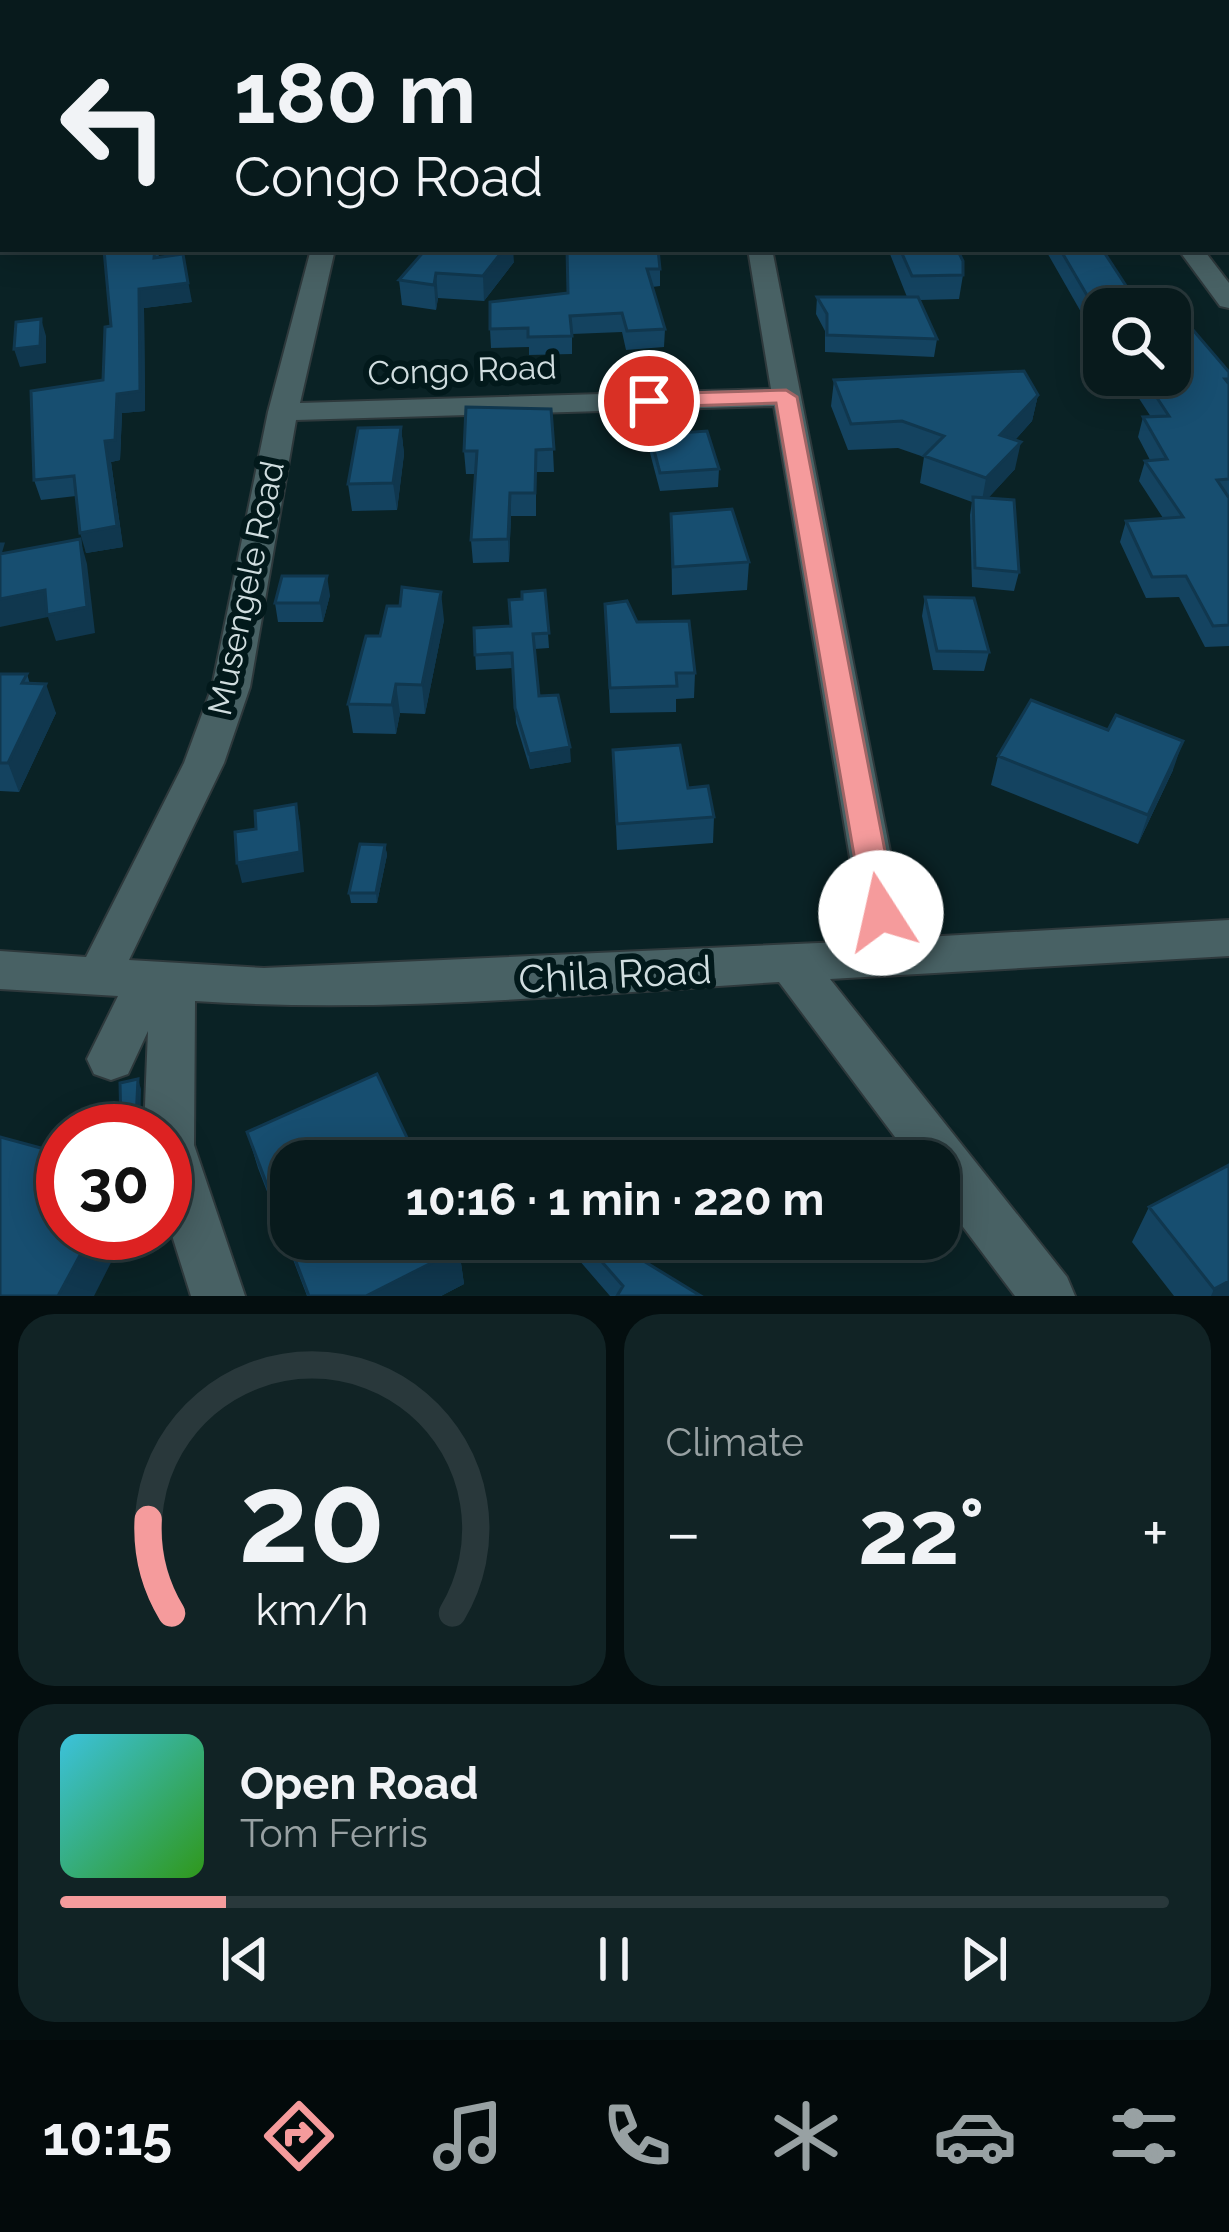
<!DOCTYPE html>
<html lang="en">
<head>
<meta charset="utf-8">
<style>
	:root { --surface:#081a1c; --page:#112325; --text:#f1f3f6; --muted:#98a1a3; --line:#29383b; --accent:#f59b9c }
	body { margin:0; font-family:Raleway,sans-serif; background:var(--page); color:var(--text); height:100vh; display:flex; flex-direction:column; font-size:45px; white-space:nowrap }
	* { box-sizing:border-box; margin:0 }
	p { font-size:39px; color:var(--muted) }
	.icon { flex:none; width:66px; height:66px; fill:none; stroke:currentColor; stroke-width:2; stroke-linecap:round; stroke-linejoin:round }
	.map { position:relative; height:1296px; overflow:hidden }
	.panel { display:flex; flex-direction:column; gap:18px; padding:18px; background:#040e0f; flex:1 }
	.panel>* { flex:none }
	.guide { position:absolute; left:0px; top:0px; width:1230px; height:252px; box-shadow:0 6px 30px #0003,0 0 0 3px var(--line); background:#081a1c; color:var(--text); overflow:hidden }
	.fabs { position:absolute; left:1083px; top:288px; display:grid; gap:24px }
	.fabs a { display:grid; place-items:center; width:108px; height:108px; border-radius:24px; background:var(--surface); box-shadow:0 6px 30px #0003,0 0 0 3px var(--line); font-size:60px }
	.speed { position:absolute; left:36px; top:1104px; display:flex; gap:24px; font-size:60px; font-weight:700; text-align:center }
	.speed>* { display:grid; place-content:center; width:156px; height:156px; border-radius:50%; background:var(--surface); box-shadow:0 6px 30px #0003,0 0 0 3px var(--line); line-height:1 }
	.speed .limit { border:18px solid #d22; background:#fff; color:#111 }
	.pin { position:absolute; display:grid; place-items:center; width:102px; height:102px; color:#fff; margin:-51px; border:6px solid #fff; border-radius:50%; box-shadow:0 3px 12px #0007 }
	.me { position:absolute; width:132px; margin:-66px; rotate:350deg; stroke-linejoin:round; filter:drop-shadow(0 0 9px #0008) }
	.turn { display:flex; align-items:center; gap:42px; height:252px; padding:0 36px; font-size:54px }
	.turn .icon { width:156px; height:156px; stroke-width:2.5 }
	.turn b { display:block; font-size:84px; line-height:102px }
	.big { font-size:90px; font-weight:700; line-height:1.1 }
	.panel .widget { flex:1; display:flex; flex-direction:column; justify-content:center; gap:18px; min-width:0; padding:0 42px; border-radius:36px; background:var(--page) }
	.panel .dial { align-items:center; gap:0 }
	.dial svg { height:312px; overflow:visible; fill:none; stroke:var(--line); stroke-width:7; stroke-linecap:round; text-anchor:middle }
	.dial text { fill:var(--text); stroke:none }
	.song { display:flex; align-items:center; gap:36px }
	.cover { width:144px; height:144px; border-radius:18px; background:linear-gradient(135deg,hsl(190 70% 55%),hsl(110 70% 35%)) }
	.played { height:12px; border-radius:6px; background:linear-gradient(90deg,var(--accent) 15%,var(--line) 15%) }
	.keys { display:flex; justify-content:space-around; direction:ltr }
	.heat { display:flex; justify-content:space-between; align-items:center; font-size:66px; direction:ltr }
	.panel .tiles { flex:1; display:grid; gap:18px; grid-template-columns:1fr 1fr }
	.widget:last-child { grid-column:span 2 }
	.trip { position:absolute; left:270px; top:1140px; width:690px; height:120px; border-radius:36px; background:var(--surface); box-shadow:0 6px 30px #0003,0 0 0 3px var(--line); font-weight:700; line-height:120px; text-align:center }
	.menu { display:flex; height:192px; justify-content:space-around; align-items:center; background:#030a0b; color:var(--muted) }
	.menu .icon { width:84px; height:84px }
	.menu .on { color:var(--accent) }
	.menu b { font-size:54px; color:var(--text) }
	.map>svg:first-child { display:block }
	.green { fill:#173b00 }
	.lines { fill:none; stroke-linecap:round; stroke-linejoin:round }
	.minor-casing { stroke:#2e393c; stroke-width:4 }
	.minor { fill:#486164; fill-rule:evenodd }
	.wall { fill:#144360 }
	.shaded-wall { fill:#10374e }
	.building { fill:#174e70; stroke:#10374e; stroke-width:3 }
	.route { fill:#f59b9c; stroke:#9f6565; stroke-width:3 }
	.labels { text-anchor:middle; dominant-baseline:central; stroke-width:12; stroke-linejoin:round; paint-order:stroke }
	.street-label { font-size:33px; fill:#d0dddf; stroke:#02191b }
	.near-street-label { font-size:39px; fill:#d0dddf; stroke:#02191b }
</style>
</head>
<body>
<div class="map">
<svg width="1229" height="1296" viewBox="0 0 1229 1296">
	<rect width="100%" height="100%" fill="#0a2225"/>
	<path class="green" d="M0 0H1229L3 3V129Z"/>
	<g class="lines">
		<defs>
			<path id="minor" d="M1229 96V109H1227V96Z
				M0 144H3V158H0Z
				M311 249H335L300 403 771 389 748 249H772L907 938 1229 920V956L830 979 1067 1277 1075 1296H1015L939 1195V1161H913L779 982C586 994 388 1014 195 1001L194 1145 245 1296H191L165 1213V1131H144L148 1031 128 1074 111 1080 94 1074 87 1059 118 996 0 989V951L86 957 184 763 212 687 268 412ZM774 406 864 941 264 968 129 960 224 763 250 687 296 420Z
				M1178 249H1203L1229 283V308L1220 306Z"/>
		</defs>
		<use href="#minor" class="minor-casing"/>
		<use href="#minor" class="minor"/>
	</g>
	<path class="wall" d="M1227 117H1229V189L1227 186Z
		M113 249H158L159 257 192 302 144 308 145 411 122 413 120 460 111 462 123 547 86 553 76 496 41 500 34 480 103 380 111 326Z
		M426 249 514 262 484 301 438 298 436 310 402 305 399 280Z
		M567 249 660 269V286L652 287 665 329 664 347 626 350 622 332 572 334V354L529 355V347L491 348 490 329 568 293Z
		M888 249H957L963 275 959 299 920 300 937 339 934 357 825 352V331L816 314 817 297H907Z
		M1045 249H1102L1134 298 1164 296 1229 372V646L1205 647 1179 597 1146 598 1120 542 1126 521 1163 518 1139 481 1145 461 1150 460 1138 437 1143 417H1151L1131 386 1134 375H1170V309H1104V340H1097Z
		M834 380 1038 395 1032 421 1015 440V469L988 498 1019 572 1014 591 972 587 970 515 972 502 920 483 924 457 898 448 848 450 831 406Z
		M551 409 554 472H536V516H511L509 562 473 563 471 540 476 474H466L464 451Z
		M401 427 404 454 397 510 352 511 348 484Z
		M650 435 719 469 718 487 660 491 650 453Z
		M671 514 749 562 747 590 672 595Z
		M545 590 549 648 534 649 539 696 571 762 530 769 516 723 513 668 476 670 474 628 511 626 522 599Z
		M330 595 323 622H278L275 603Z
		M925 597 989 652 984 671 933 670 922 616Z
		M605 604 637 622 695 673 694 698 676 699V712L610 713Z
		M444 620 425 714 400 713 396 734 353 733 348 704 380 636Z
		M0 674H27L30 684 56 713 19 792 0 791Z
		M1108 730 1173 770 1138 844 991 785 998 756Z
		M613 750 714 817 713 843 617 850Z
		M385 845 387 855 377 903H351L349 893Z
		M247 1132 459 1249 464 1284 441 1296H307L258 1168Z
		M1149 1207 1229 1296H1174L1132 1242Z
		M566 1239H639V1258L701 1296H610L566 1245Z"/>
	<path class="shaded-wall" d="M504 249H513L514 262 484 301 483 276Z
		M183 254 192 302 144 308 145 411 122 413 120 460 111 462 123 547 86 553 80 533 105 441 139 289Z
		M436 273 438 298 436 310 434 285Z
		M41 319 46 336V363L20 367 14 349Z
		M1038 395 1032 421 995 462 1000 435Z
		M401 427 404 454 397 510 393 483Z
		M1021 442 1015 469 981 506 986 478Z
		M510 493 511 516 509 562 508 539Z
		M80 539 87 564 95 633 56 641 48 617 0 627V599L45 590Z
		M327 576 330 595 323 622 320 603Z
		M441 592 444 620 425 714 422 685Z
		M46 684 56 713 19 792 8 763Z
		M396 684 400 713 396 734 392 705Z
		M1183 741 1173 770 1138 844 1148 815Z
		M570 747 571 762 530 769 529 754Z
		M296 804 300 823 304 872 242 883 237 863Z
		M385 845 387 855 377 903 376 893Z
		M138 1079 141 1089 140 1130 124 1131 121 1124Z
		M92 1233H120L122 1241 94 1296H58Z
		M636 1239H639V1262L624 1249Z
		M459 1249 464 1284 441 1296H366Z
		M1229 1281V1296H1211L1214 1289Z"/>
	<path class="building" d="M1227 117H1229V165L1227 162Z
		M113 249H155L154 258 183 254 188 283 139 289 140 391 117 394 115 440 105 441 117 526 80 533 74 476 34 480 31 391 103 380 105 327 111 326 104 250Z
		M426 249H504L483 276 436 273 434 285 399 280Z
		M567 249H658L660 269H647L665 329 627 331 622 313 570 316 572 336 528 337V328L490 329V302L568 293Z
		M900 249H957L963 261V275L912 276Z
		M1060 249H1102L1134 298 1164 296 1229 372V379H1225L1229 384V479L1217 480 1229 498V625L1213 626 1186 576 1152 577 1126 521 1183 517 1145 461 1167 459 1143 417 1169 416 1142 375H1170V309H1104V321H1102Z
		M817 297H918L937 339 827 335V314Z
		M41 319 40 346 14 349 16 322Z
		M1024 371 1038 395 1000 435 1021 442 986 478 924 456 944 436 902 421 851 424 834 380Z
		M466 407 551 409 554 449 536 450 535 493H510L508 539 471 540 477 451H464Z
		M401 427 393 483 348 484 358 428Z
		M707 431 719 469 660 473 650 435Z
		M973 497 1014 500 1019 572 975 568Z
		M732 509 749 562 673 567 671 514Z
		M80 539 87 607 47 615 45 590 0 599V544H3L0 554Z
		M282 576H327L320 603H275Z
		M402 587 441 592 422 685 396 684 392 705 348 704 366 636H380L387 606H400Z
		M545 590 549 633 533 634 539 696 558 695 570 747 529 754 515 708 512 653 475 655 474 628 511 626 509 600 522 599V592Z
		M925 597 974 598 989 652 937 651Z
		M627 601 637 622 689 621 695 673H676L677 686 610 688 605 604Z
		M0 674H27L22 683 46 684 8 763H0Z
		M1031 700 1108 730 1116 715 1183 741 1148 815 998 756Z
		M680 745 688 788 708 786 714 817 617 824 613 750Z
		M296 804 300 852 237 863 235 832 256 829 255 811Z
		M360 844 385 845 376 893H349Z
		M377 1074 418 1161H291V1239H454L459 1249 366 1296H309L247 1132Z
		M138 1079 136 1120 121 1124 120 1083Z
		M0 1137 63 1154V1233H92L58 1296H0Z
		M1229 1165V1281L1214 1289 1149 1207Z
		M582 1239H636L624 1249 701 1296H617L623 1286Z"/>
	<path class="route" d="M786 390 797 397 897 913 892 922H869L864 913 776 403 649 407 638 401 649 394Z"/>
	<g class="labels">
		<g class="street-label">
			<text transform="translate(462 370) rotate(-2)">Congo Road</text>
			<text transform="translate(246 588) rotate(-78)">Musengele Road</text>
		</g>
		<g class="near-street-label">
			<text transform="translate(615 974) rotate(-3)">Chila Road</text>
		</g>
	</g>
</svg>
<div class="fabs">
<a><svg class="icon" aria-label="search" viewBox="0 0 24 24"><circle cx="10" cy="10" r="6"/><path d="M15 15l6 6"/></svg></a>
</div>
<div class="speed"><div class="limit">30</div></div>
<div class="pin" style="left:649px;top:401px;background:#d93025"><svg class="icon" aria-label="arrive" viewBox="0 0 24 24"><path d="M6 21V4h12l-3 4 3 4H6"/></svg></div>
<svg class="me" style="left:881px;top:913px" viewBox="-20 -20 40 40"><circle r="19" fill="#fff"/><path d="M0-13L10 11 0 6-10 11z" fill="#f59b9c"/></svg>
<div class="trip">10:16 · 1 min · 220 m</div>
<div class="guide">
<div class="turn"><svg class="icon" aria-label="left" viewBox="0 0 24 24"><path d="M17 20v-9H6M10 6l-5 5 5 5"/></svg><div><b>180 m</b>Congo Road</div></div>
</div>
</div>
<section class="panel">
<div class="tiles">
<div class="widget dial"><svg viewBox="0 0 100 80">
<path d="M14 69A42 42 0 1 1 86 69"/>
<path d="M14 69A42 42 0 0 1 8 45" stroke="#f59b9c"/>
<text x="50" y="56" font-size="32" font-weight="700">20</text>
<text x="50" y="72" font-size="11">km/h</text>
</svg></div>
<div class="widget"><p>Climate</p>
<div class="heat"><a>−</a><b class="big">22°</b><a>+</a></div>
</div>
<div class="widget">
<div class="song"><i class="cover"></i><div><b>Open Road</b><p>Tom Ferris</p></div></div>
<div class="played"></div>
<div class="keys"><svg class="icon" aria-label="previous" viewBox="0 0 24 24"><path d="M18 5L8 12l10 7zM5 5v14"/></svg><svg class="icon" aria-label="pause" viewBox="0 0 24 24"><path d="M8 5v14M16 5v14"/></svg><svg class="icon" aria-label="next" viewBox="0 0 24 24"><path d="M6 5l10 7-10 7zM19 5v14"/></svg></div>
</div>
</div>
</section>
<nav class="menu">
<b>10:15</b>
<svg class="icon on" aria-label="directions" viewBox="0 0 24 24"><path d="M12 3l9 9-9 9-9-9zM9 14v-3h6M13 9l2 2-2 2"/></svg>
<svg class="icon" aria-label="music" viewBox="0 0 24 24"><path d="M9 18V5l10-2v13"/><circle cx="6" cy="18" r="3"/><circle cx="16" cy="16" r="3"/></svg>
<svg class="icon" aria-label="phone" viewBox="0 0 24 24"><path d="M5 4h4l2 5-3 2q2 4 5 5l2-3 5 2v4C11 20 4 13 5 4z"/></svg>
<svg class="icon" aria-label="climate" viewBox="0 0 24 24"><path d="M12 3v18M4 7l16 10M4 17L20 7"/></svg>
<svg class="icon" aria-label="car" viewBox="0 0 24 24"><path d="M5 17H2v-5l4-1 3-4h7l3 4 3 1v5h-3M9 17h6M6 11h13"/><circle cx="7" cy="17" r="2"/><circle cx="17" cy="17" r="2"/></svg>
<svg class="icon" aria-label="filters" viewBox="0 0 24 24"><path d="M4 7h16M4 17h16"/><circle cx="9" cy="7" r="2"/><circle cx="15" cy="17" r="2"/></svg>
</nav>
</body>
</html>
